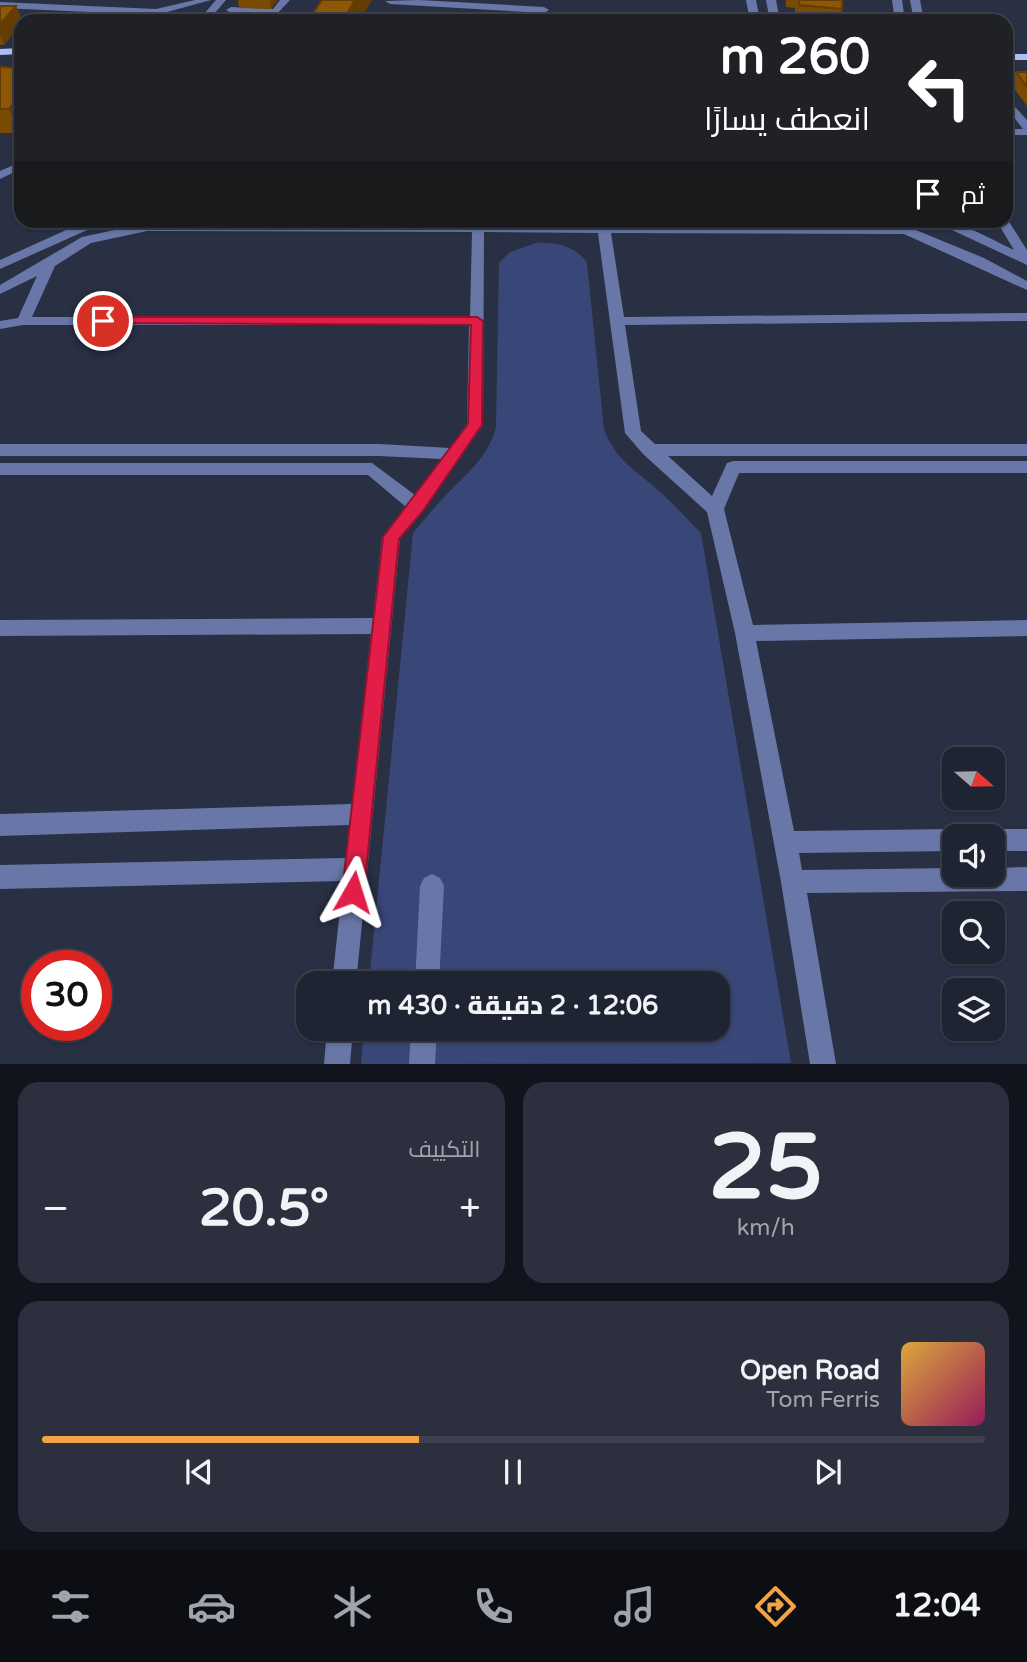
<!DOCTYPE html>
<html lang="ar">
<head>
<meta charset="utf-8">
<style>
	:root { --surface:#1f2432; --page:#2c303e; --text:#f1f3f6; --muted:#a1a4ac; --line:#3c414d; --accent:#f4a344 }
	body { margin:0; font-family:"Varela Round",Cairo,sans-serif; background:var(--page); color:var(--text); direction:rtl; height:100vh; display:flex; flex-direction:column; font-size:26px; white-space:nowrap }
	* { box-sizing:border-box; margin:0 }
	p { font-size:23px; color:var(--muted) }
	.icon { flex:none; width:38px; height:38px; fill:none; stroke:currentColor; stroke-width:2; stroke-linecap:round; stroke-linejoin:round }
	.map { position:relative; height:1064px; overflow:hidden; direction:ltr }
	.sheet { display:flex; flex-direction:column; gap:18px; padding:18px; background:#11141c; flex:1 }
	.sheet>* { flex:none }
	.top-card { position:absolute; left:14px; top:14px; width:999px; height:214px; border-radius:21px; box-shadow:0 2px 5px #0004,0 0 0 2px var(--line); direction:rtl; background:#202124; color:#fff; overflow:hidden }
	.needle { width:46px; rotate:110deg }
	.fabs { position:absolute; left:942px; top:747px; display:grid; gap:14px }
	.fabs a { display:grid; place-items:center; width:63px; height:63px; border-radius:14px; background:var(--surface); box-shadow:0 2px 5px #0004,0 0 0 2px var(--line); font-size:35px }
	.speed { position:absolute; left:21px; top:950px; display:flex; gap:14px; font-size:35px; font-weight:700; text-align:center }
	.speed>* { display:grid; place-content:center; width:91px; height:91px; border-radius:50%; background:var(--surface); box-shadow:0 2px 5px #0004,0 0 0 2px var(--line); line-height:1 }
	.speed .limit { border:10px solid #d22; background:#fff; color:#111 }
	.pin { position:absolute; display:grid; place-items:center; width:60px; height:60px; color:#fff; margin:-30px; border:4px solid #fff; border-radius:50%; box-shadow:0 2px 7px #0007 }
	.me { position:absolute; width:77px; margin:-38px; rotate:6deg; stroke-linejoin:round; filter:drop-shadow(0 0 5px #0008) }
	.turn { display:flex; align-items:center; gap:24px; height:147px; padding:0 28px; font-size:32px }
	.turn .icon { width:91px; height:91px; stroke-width:2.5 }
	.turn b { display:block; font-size:49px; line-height:60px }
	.then { display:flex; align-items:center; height:66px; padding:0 28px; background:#0003; gap:14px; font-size:26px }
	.big { font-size:52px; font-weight:800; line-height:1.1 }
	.sheet .tile { flex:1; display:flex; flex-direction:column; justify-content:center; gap:10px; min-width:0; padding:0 24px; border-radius:21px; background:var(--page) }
	.sheet .dial { align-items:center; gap:0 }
	.dial b { font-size:91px; line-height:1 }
	.song { display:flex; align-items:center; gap:21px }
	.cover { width:84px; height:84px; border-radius:10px; background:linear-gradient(135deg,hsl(40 70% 55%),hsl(330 70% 35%)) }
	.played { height:7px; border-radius:4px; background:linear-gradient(90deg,var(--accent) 40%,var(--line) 40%) }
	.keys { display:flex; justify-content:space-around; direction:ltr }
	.heat { display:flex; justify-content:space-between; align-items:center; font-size:38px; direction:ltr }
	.sheet .tiles { flex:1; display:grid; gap:18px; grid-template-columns:1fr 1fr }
	.tile:last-child { grid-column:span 2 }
	.trip { position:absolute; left:296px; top:971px; width:434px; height:70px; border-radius:21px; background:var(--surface); box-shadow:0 2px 5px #0004,0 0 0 2px var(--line); font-weight:800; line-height:70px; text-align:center; direction:rtl }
	.dock { display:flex; height:112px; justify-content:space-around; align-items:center; background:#0c0e14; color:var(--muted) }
	.dock .icon { width:49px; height:49px }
	.dock .on { color:var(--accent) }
	.dock b { font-size:32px; color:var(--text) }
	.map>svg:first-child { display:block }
	.green { fill:#394778 }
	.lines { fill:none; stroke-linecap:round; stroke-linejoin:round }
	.minor { fill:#6877a7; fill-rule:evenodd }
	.major { fill:#acbffa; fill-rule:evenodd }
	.wall { fill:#7a4b04 }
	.shaded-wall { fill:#633d04 }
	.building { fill:#8e5705; stroke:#633d04; stroke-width:2 }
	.route { fill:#e11d48; stroke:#92132f; stroke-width:2 }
</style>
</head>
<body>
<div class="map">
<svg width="1027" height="1064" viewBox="0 0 1027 1064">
	<rect width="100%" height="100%" fill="#293043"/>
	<path class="green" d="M536 243C555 242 576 246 587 263L604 430C618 462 633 468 658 490 673 503 687 519 701 533L791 1063 361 1064 364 1029H718V984L369 983 413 533C424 520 435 506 447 494 467 473 488 458 496 427L499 263 510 252Z"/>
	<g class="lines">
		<path class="minor" d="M195 0H211L156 15 0 8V2L156 9Z
			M216 0H226L208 21H198Z
			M280 0H290L276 15 231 13 226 10 231 7 273 9Z
			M419 0 544 7 549 10 544 13 390 4 385 1Z
			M746 0H756L760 21H750Z
			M766 0H776L780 21H770Z
			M892 0H902L905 21H895Z
			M910 0H920L924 21H914Z
			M1006 97 1027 120V135H1006V129H1023L1006 107Z
			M21 162V169L0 179V171Z
			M1006 217 1027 250V265L952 230 925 220C960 220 983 235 1014 250L996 220H1006Z
			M96 220H120L85 231 0 269V260L77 225Z
			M147 223 906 226 984 258 1027 281V290L904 234 611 233 624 317 1027 313V321L625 325 641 431 655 444H1027V456H668L712 496 727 463 733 461H1027V473H739L724 509 753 625 1027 620V636L756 641 794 831 954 829 962 832 964 836H954V851L799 853 802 870 954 868V875H992V868L1027 867V891L807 893 836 1064H810L781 882 735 633 707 512 643 454 625 433 598 233 484 232 483 425 423 511 400 539 356 984H332L343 881 0 889V865L346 858 350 825 0 836V814L352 804 371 634 0 636V620L373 618 382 537 406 507 368 475H0V463H372L415 495 442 459 379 456H0V444H379L450 448 467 424 469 325H23L0 329V321L18 318 37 276 0 294V285L82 237ZM147 231 472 232 470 317H32L55 266 91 243Z
			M992 829H1027V851H992V836H982L984 832Z
			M432 874 440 878 444 886 439 984H415L420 886 424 878Z
			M327 1029H353L350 1064H324Z
			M411 1029H437L435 1064H409Z"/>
		<path class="major" d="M21 48V54L0 55V49Z
			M1006 54H1027V60H1006Z
			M1006 73H1027V79H1006Z"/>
	</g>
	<path class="wall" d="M238 0H278L271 9 239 8Z
		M322 0H372L359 21H310V18Z
		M786 0H842V9L840 21H794L795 8 786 7Z
		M0 6H16L22 21 4 45H0Z
		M0 67 20 133H0Z
		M1016 72H1027V106L1011 84Z
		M1006 94 1012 102 1006 115Z"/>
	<path class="shaded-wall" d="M270 0H278L271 9Z
		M355 0H372L359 21H343V20Z
		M16 6 22 21 21 24 4 45 0 35V24Z
		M21 95V131L20 133 9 109Z"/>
	<path class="building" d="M322 0H355L343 20 310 18Z
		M799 0H842V9L799 5Z
		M0 6H16L0 24Z
		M797 16 840 20V21H798Z
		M0 67 21 68V95L9 109H0Z
		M1016 72H1027V87Z
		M1006 94 1012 102H1006Z"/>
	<path class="route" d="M103 317H477L483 321 482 425 423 511 399 539 364 892 360 899 353 902 345 899 342 892 383 537 468 424 471 325 99 323V318Z"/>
</svg>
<div class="fabs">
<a><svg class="needle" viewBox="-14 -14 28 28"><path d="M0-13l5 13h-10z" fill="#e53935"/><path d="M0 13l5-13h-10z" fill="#a1a4ac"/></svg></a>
<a><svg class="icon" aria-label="sound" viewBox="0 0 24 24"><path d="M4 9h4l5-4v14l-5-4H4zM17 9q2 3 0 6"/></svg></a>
<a><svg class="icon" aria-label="search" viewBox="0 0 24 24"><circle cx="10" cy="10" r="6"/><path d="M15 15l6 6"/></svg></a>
<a><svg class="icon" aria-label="layers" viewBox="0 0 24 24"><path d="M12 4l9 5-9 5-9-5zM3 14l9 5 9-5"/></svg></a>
</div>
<div class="speed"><div class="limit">30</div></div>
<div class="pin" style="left:103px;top:321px;background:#d93025"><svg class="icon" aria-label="arrive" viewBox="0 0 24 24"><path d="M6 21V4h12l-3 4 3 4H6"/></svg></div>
<svg class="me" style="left:353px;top:892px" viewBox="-20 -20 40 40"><path d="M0-17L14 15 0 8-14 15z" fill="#e11d48" stroke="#fff" stroke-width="4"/></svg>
<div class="trip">12:06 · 2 دقيقة · 430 m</div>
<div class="top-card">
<div class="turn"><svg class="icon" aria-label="left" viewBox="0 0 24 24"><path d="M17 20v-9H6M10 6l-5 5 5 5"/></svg><div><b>260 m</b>انعطف يسارًا</div></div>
<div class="then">ثم<svg class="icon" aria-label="arrive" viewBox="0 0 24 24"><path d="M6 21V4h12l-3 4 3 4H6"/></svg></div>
</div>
</div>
<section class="sheet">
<div class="tiles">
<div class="tile dial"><b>25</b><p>km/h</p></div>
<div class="tile"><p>التكييف</p>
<div class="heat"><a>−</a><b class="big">20.5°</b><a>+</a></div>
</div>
<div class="tile">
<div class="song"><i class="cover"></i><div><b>Open Road</b><p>Tom Ferris</p></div></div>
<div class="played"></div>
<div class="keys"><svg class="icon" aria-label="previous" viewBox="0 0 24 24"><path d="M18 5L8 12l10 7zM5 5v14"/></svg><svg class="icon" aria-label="pause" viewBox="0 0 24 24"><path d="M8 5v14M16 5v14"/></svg><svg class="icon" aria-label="next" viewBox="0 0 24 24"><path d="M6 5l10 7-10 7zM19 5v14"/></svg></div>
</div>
</div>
</section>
<nav class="dock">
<b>12:04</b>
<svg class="icon on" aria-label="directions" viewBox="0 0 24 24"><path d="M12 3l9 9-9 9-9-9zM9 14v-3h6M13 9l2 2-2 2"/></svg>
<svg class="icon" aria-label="music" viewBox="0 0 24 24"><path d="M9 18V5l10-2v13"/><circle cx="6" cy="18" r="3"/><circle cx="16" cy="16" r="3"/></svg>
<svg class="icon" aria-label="phone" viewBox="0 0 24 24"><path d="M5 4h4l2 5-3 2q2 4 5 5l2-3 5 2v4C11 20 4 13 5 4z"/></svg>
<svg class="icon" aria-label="climate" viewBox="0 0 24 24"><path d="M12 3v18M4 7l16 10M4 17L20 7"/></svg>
<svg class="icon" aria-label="car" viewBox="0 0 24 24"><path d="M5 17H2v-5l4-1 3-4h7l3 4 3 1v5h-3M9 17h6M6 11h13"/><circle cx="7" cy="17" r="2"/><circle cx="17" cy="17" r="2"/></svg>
<svg class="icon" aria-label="filters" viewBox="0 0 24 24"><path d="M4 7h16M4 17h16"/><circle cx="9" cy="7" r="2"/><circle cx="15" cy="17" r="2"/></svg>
</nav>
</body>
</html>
